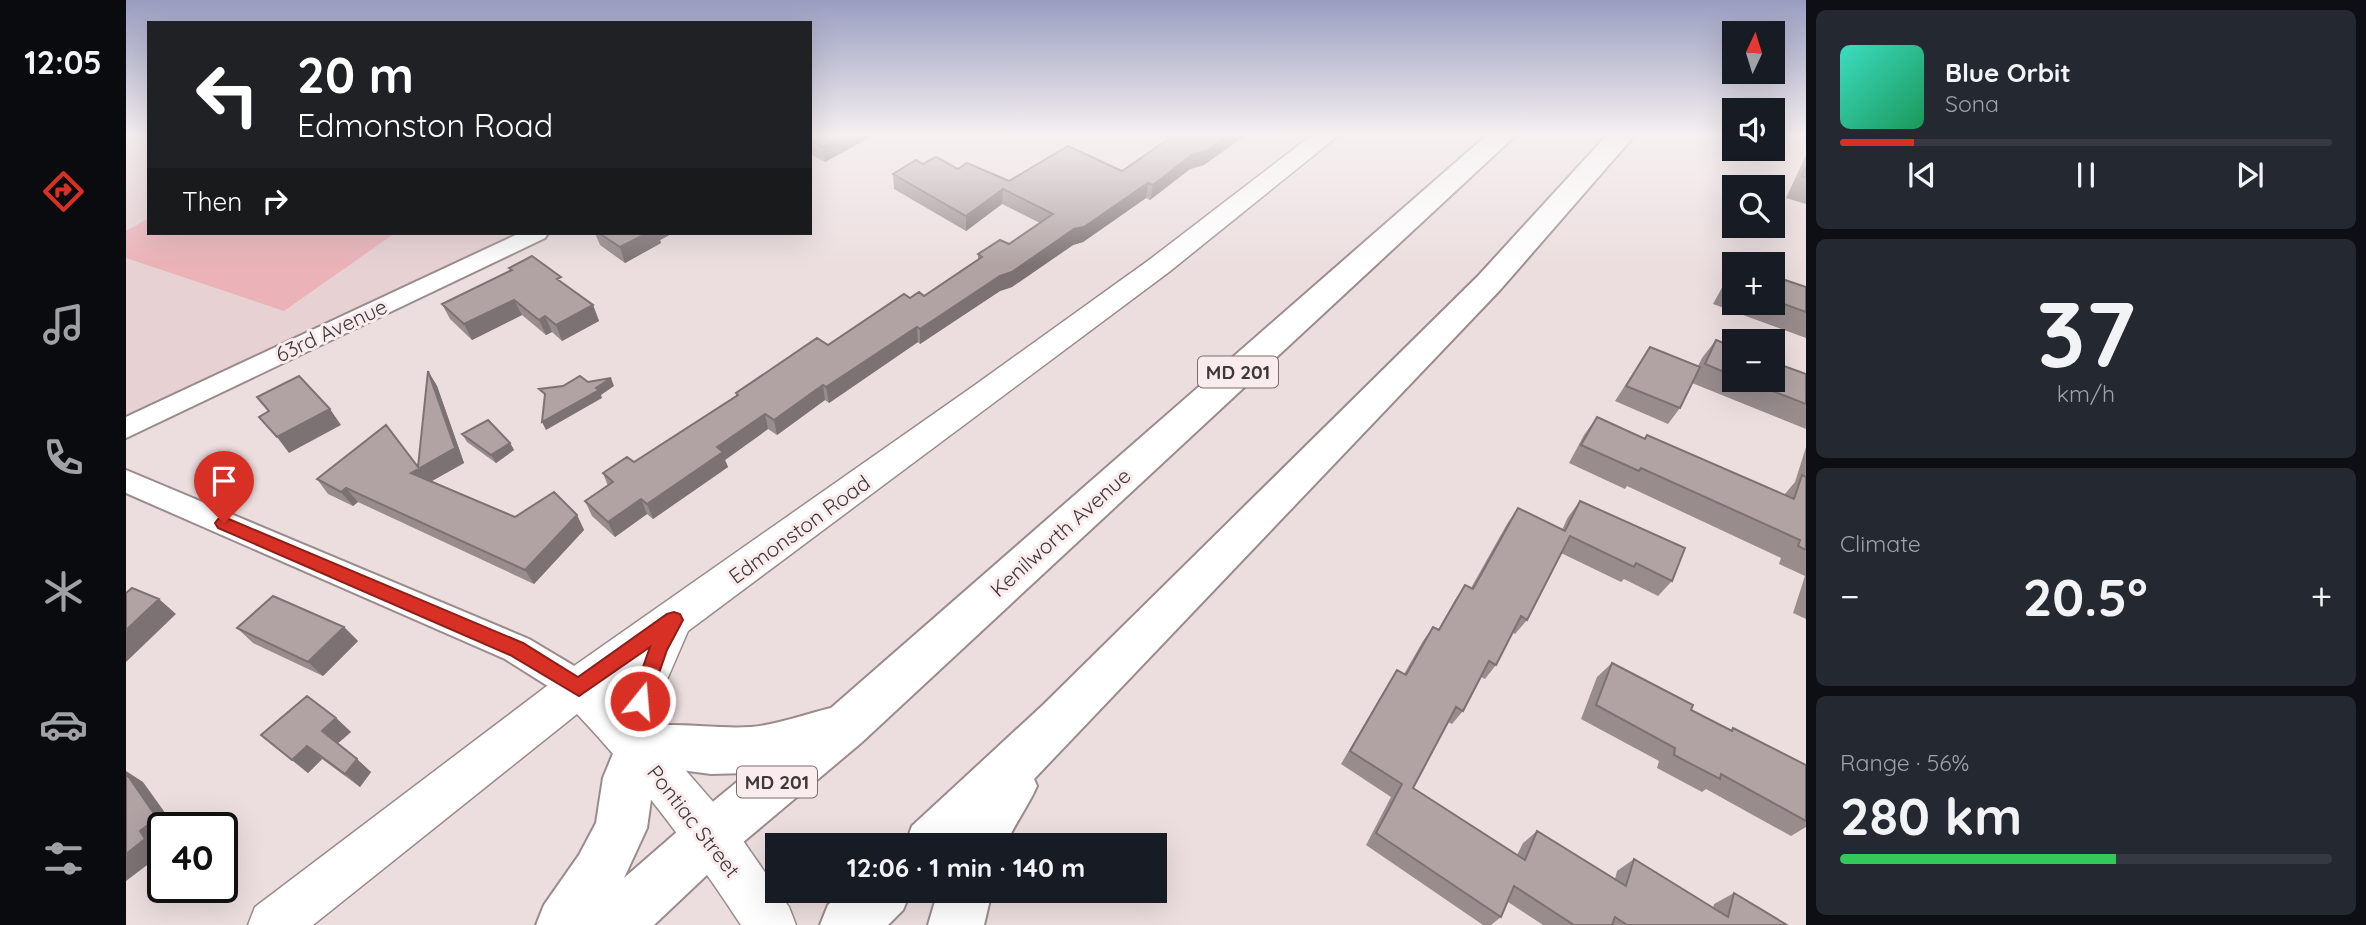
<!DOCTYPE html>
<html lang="en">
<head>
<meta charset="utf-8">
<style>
	:root { --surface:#171b24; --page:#242831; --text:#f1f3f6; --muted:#9ea1a6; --line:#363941; --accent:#d93025 }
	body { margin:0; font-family:Quicksand,sans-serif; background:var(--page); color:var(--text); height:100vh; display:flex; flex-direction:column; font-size:26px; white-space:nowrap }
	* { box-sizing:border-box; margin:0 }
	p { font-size:23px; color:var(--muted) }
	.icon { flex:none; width:38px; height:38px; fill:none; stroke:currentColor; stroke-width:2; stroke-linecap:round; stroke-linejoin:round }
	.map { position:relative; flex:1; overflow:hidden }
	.side { display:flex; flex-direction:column; gap:10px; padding:10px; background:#0d0f14; width:560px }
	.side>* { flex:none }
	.guide { position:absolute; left:21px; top:21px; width:665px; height:214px; border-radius:0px; box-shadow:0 7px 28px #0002; background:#202124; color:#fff; overflow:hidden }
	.needle { width:46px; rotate:4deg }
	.fabs { position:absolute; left:1596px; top:21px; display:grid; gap:14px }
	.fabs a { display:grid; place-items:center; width:63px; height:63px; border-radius:0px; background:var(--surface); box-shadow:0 7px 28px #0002; font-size:35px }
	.speed { position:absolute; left:21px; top:812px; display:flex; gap:14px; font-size:35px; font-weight:700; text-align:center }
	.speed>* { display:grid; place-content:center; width:91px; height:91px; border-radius:50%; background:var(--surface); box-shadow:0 7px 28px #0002; line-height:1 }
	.speed .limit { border:4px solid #111; border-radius:10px; background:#fff; color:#111 }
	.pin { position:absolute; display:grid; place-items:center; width:60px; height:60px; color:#fff; margin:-72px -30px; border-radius:50% 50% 50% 0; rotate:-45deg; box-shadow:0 0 7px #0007 }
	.pin .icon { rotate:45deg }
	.me { position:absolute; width:77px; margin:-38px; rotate:17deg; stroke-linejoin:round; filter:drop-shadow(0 0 5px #0008) }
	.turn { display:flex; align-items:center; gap:24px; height:147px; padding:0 35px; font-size:32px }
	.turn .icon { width:91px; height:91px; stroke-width:2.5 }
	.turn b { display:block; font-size:49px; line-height:60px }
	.then { display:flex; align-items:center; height:66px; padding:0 35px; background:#0003; gap:14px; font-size:26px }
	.big { font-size:52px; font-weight:700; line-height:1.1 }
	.side .widget { flex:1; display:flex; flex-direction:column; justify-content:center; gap:10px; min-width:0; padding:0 24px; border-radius:10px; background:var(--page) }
	.side .dial { align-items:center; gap:0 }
	.dial b { font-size:91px; line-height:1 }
	.song { display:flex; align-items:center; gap:21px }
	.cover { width:84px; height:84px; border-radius:10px; background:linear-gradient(135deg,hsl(170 70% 55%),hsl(150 70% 35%)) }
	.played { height:7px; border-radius:4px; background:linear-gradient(90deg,var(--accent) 15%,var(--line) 15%) }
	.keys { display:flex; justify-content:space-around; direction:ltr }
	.heat { display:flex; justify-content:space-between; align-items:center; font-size:38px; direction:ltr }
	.charge { height:10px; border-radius:5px; background:linear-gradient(90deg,#34c759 56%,var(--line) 0) }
	.trip { position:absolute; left:639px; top:833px; width:402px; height:70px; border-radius:0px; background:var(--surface); box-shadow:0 7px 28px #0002; font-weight:700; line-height:70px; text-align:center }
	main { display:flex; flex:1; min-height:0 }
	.tab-bar { display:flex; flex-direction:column; width:126px; justify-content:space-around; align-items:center; background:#090b0e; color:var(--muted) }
	.tab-bar .icon { width:49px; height:49px }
	.tab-bar .on { color:var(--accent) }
	.tab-bar b { font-size:32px; color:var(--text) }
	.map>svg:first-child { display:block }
	.built { fill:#e8d1d3 }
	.green { fill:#ebb2b8 }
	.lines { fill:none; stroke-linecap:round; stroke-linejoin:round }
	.minor-casing { stroke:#9a8c8d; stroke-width:4 }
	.tertiary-casing { stroke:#9a8c8d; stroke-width:3 }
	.primary-casing { stroke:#9a8c8d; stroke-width:4 }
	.minor { fill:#fff; fill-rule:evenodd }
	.tertiary { fill:#fff; fill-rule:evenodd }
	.primary { fill:#fff; fill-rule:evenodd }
	.wall { fill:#988c8d }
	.shaded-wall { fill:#7c7273 }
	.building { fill:#b1a3a4; stroke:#7c7273; stroke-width:2 }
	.route { fill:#d93025; stroke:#8d1f18; stroke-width:2 }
	.labels { text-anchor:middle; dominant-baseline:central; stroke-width:6; stroke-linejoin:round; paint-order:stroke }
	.shield { fill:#faebec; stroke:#766e6f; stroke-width:2 }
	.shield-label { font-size:19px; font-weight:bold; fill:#3e3839 }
	.street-label { font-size:21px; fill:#3e3839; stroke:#faebec }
</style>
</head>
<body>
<main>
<nav class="tab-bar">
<b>12:05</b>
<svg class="icon on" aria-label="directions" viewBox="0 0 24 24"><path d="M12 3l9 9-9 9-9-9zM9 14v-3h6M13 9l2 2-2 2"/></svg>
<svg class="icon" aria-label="music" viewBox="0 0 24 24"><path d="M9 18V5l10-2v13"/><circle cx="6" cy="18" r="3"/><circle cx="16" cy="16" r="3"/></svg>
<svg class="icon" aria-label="phone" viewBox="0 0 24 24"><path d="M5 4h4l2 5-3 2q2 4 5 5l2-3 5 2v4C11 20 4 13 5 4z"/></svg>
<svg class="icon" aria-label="climate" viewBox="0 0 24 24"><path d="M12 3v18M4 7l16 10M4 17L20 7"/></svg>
<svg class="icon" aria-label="car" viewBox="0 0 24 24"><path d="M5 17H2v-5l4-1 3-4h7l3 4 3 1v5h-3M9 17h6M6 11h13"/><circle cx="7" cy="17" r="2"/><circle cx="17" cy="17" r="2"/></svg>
<svg class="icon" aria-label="filters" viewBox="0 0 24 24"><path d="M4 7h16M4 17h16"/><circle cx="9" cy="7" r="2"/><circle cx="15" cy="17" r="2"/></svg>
</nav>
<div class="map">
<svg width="1680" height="925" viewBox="0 0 1680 925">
	<rect width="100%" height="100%" fill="#ecdedf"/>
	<path class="built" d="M0 135H23V233H411L0 428Z"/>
	<path class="green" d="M23 218V233H269L158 311 0 258V231Z"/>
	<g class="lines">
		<defs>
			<path id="minor" d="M394 233H422L419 238 0 438V417Z
				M0 470 403 639 465 676 470 687 465 698 453 702 441 698 379 659 0 493Z"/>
			<path id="tertiary" d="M1186 135H1213L1043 272 562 631 540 682 528 734 602 819 663 907 670 925H615C566 850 513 780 451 714L187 925H122L129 907 438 673 849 385 1023 260ZM500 677 494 699 484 689Z"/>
			<path id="primary" d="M1361 135H1390L735 743 603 854 528 925H410L418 905 453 855 470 823 477 778 495 734C537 717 580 730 625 727 651 725 679 714 705 708ZM547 769 585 774 622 773 567 818 498 878 521 828 529 771Z
				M1481 135H1509L1374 290 908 779 911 786C902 807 888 824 880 845H779L786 826 917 705 1352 276Z
				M718 891H785L777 910 762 925H694L702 905Z
				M812 891H866L858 925H802Z"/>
		</defs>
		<use href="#minor" class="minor-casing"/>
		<use href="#tertiary" class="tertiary-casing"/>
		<use href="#primary" class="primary-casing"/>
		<use href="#minor" class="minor"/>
		<use href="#tertiary" class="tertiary"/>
		<use href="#primary" class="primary"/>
	</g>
	<path class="wall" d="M684 135H748L699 162 684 154Z
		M1680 155V204L1660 198Z
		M797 164 832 169 883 181 996 171 1078 165 1064 169 1024 200 1020 198 957 242 947 245 886 287 874 291 794 344 792 342 703 403 699 400 651 435 642 429 599 460 602 467 527 519 521 514 489 537 466 516 459 501 482 486 477 473 508 462 610 396V393L702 345 784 298 798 296 852 259V254L883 244 914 223 876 204 840 231 768 189 767 174Z
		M469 233H547L534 240 535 243 499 263 474 245Z
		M383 268 438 284 467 305 473 321 436 341 426 332 420 335 396 315 346 340 324 319 316 304 385 271Z
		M1608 270V303H1647V276L1680 287V338L1587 304 1598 284Z
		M1590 340 1608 347V380H1647L1680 374V429L1566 383 1554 408 1542 424 1489 401 1524 347 1572 366 1576 358Z
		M302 371 311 386 338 463 306 481 389 517 451 515 458 530 408 584 232 502 227 506 202 494 191 479 292 467Z
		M1471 417 1519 438 1521 435 1658 495 1669 482 1680 447V619L1667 613 1679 576 1653 564 1655 558 1501 486 1499 489 1443 463 1458 435Z
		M336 434 384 443 388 450 370 463 341 442Z
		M1454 501 1546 581 1532 596 1498 579 1495 582 1435 553 1401 620 1389 634 1387 633 1370 665 1359 679 1355 677 1337 711 1326 724 1322 722 1287 788 1391 855 1397 843 1411 831 1489 879 1491 871 1508 859 1587 908 1588 904 1608 893 1661 925H1417L1382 902 1375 917 1365 925H1357L1240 845 1265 797 1215 764 1262 684 1271 670 1278 674 1297 641 1307 627 1312 630 1329 600 1339 585 1345 588 1381 524 1392 508 1436 530 1442 517Z
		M218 627 232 641 197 676 127 643 111 628Z
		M1486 663 1565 710 1604 730 1607 728 1680 765V827L1665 836 1580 789 1576 792 1531 768 1533 761 1455 719 1471 677Z
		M210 718 225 732 212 743 245 772 234 787 196 759 182 773 135 735Z"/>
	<path class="shaded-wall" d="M719 135H748L699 162 697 147Z
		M1103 135H1120L1078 165 1064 169 1024 200 1027 185 1067 154Z
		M1022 183 1020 198 957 242 947 245 886 287 874 291 794 344V329L874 276Z
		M877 189 876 204 840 231V216Z
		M522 233H547L534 240 535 243 499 263 494 247Z
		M388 300 396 315 346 340 338 324Z
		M467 305 473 321 436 341 430 325Z
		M419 316 426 332 420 335 413 320Z
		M791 327 792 342 703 403 700 387Z
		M302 371 311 386 338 463 295 487 285 473 329 448Z
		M485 378 488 386 475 395 476 398 420 430 416 422Z
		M697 385 699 400 651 435 648 420Z
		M204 409 215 425 163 453 151 437Z
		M639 414 642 429 599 460 602 467 527 519 521 504 591 447Z
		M384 443 388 450 370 463 365 455Z
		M220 488 232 502 227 506 215 492Z
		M515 499 521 514 489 537 482 522Z
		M451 515 458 530 408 584 399 570Z
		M33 599 50 614 0 662V630Z
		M218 627 232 641 197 676 182 662Z
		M210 718 225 732 211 744 196 731Z
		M181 746 196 759 182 773 166 760Z
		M231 759 245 772 234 787 219 774Z
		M0 771 17 782 50 828H37V841L34 843 37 847V853L0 881V854L14 831Z"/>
	<path class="building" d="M684 135H719L697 147 684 140Z
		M1048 135H1103L1081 151 1067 154 1027 185 1022 183 958 227 948 229 886 272 874 276 794 329 791 327 700 387 697 385 648 420 639 414 591 447 597 452 521 504 515 499 482 522 459 501 487 482 477 473 501 457 508 462 612 395 610 393 691 338 702 345 778 294 784 298 793 292 798 296 856 257 852 254 874 240 883 244 927 214 877 189 840 216 767 174 790 160 797 164 810 157 832 169 841 163 883 181 942 146 996 171Z
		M1680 167V177L1676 176Z
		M473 233H522L494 247Z
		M406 256 435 277 431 279 467 305 430 325 419 316 413 320 388 300 338 324 316 304 386 270 383 268Z
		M1608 272V286L1602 284Z
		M1647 276 1680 287V312L1647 300Z
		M1590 340 1608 347V376L1579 364Z
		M1524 347 1574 367 1554 408 1500 386Z
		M1647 362 1680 374V404L1618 380H1647Z
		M302 371 329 448 285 473 389 517 428 492 451 515 399 570 220 488 215 492 191 479 260 425 292 467Z
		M173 376 204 409 151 437 133 417 143 411 131 397Z
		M454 376 462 382 485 378 470 388 473 390 416 422 419 394 413 389 437 386Z
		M1471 417 1519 439 1521 435 1668 499 1676 475 1680 477V550L1672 546 1674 540 1515 468 1513 471 1455 445Z
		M362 420 384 443 365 455 336 434Z
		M1454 501 1559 548 1546 581 1510 563 1508 567 1444 536 1401 620 1395 616 1370 665 1363 661 1337 711 1330 707 1287 788 1399 860 1411 831 1500 886 1508 859 1602 917 1608 893 1661 925H1501L1489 917 1486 925H1448L1388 886 1375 917 1250 833 1276 784 1224 751 1271 670 1280 675 1307 627 1313 630 1339 585 1347 589 1392 508 1439 531Z
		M6 588 33 599 0 630V593Z
		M147 596 218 627 182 662 111 628Z
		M1486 663 1567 705 1565 710 1606 731 1607 728 1680 765V821L1595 774 1594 779 1548 755 1549 748 1470 705Z
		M181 696 210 718 196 731 231 759 219 774 181 746 166 760 135 735Z
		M0 773 31 818 14 831 19 839 0 854Z"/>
	<linearGradient id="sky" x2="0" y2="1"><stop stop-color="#999dc0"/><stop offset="0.51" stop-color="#f6f0f1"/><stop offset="1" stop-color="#f6f0f1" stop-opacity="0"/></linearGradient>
	<rect width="1680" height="265" fill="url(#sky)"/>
	<path class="route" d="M98 517 397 643 452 677 541 614 548 612 554 614 557 620 541 650 521 708 514 710 508 708 505 701 524 647 453 696 384 655 92 528 89 523 92 519Z"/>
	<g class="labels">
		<g class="shield">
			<rect x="1072" y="356.5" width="80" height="31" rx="5"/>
			<rect x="611" y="766.5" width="80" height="31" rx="5"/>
		</g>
		<g class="shield-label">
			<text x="1112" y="372">MD 201</text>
			<text x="651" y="782">MD 201</text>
		</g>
		<g class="street-label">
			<text transform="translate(205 330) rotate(-25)">63rd Avenue</text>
			<text transform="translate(673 529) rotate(-36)">Edmonston Road</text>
			<text transform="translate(934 532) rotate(-42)">Kenilworth Avenue</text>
			<text transform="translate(568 821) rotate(52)">Pontiac Street</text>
		</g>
	</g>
</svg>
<div class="fabs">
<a><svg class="needle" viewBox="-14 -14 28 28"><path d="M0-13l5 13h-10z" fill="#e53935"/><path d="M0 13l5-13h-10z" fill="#9ea1a6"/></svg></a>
<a><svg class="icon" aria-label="sound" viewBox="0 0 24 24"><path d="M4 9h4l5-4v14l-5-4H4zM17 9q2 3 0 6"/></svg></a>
<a><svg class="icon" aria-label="search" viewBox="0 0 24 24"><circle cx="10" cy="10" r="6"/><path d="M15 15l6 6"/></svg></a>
<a>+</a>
<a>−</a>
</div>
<div class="speed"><div class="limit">40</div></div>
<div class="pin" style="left:98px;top:523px;background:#d93025"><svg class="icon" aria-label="arrive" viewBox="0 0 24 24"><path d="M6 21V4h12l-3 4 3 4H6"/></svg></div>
<svg class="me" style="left:514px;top:701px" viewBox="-20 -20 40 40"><circle r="17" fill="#d93025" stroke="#fff" stroke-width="3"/><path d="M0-11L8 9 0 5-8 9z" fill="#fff"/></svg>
<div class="trip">12:06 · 1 min · 140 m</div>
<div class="guide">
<div class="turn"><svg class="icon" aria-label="left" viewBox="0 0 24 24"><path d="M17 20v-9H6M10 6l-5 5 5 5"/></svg><div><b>20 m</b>Edmonston Road</div></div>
<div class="then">Then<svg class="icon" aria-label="right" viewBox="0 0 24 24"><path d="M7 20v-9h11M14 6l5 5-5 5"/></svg></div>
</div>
</div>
<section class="side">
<div class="widget">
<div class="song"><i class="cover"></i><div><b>Blue Orbit</b><p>Sona</p></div></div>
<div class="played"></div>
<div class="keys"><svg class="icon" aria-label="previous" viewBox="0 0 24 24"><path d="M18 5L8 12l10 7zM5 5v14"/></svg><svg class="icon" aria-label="pause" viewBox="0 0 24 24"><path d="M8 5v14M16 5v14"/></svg><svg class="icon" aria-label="next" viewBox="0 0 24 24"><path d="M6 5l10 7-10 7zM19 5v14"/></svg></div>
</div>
<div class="widget dial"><b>37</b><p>km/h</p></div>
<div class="widget"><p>Climate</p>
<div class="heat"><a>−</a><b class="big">20.5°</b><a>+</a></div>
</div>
<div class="widget"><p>Range · 56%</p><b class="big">280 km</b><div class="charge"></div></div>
</section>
</main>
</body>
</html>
